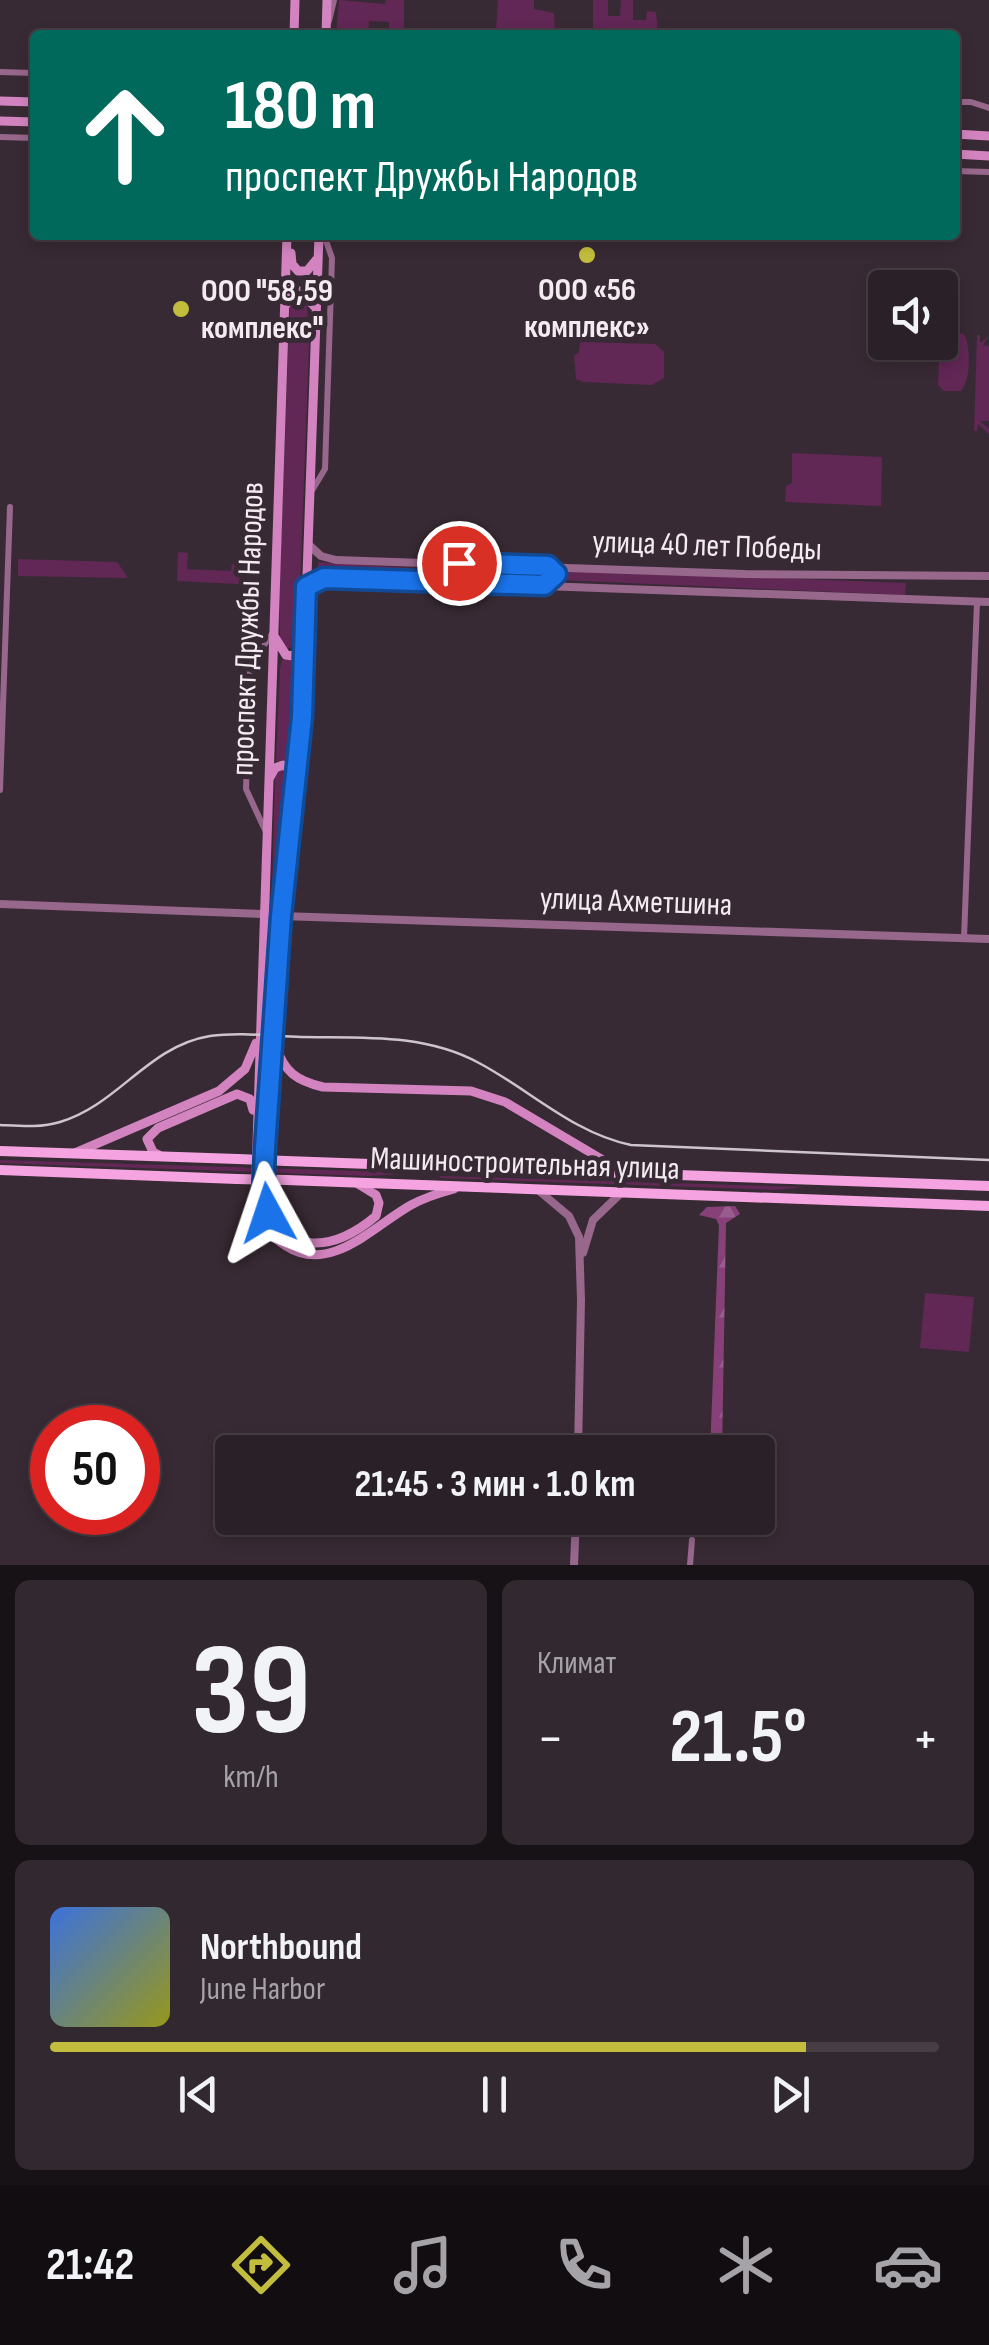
<!DOCTYPE html>
<html lang="ru">
<head>
<meta charset="utf-8">
<style>
	:root { --surface:#2a2027; --page:#32282f; --text:#f1f3f6; --muted:#a5a3a7; --line:#463e44; --accent:#c3bd3e }
	body { margin:0; font-family:"Sofia Sans Condensed",sans-serif; background:var(--page); color:var(--text); height:100vh; display:flex; flex-direction:column; font-size:38px; white-space:nowrap }
	* { box-sizing:border-box; margin:0 }
	p { font-size:32px; color:var(--muted) }
	.icon { flex:none; width:55px; height:55px; fill:none; stroke:currentColor; stroke-width:2; stroke-linecap:round; stroke-linejoin:round }
	.map { position:relative; height:1565px; overflow:hidden }
	.panel { display:flex; flex-direction:column; gap:15px; padding:15px; background:#171215; flex:1 }
	.panel>* { flex:none }
	.top-card { position:absolute; left:30px; top:30px; width:930px; height:210px; border-radius:10px; box-shadow:0 5px 15px #0003,0 0 0 2px var(--line); background:#00695c; color:#fff; overflow:hidden }
	.fabs { position:absolute; left:868px; top:270px; display:grid; gap:20px }
	.fabs a { display:grid; place-items:center; width:90px; height:90px; border-radius:10px; background:var(--surface); box-shadow:0 5px 15px #0003,0 0 0 2px var(--line); font-size:50px }
	.speed { position:absolute; left:30px; top:1405px; display:flex; gap:20px; font-size:50px; font-weight:700; text-align:center }
	.speed>* { display:grid; place-content:center; width:130px; height:130px; border-radius:50%; background:var(--surface); box-shadow:0 5px 15px #0003,0 0 0 2px var(--line); line-height:1 }
	.speed .limit { border:15px solid #d22; background:#fff; color:#111 }
	.pin { position:absolute; display:grid; place-items:center; width:85px; height:85px; color:#fff; margin:-42px; border:5px solid #fff; border-radius:50%; box-shadow:0 2px 10px #0007 }
	.me { position:absolute; width:110px; margin:-55px; rotate:355deg; stroke-linejoin:round; filter:drop-shadow(0 0 8px #0008) }
	.turn { display:flex; align-items:center; gap:35px; height:210px; padding:0 30px; font-size:45px }
	.turn .icon { width:130px; height:130px; stroke-width:2.5 }
	.turn b { display:block; font-size:70px; line-height:85px }
	.big { font-size:75px; font-weight:700; line-height:1.1 }
	.panel .card { flex:1; display:flex; flex-direction:column; justify-content:center; gap:15px; min-width:0; padding:0 35px; border-radius:15px; background:var(--page) }
	.panel .dial { align-items:center; gap:0 }
	.dial b { font-size:130px; line-height:1 }
	.song { display:flex; align-items:center; gap:30px }
	.cover { width:120px; height:120px; border-radius:15px; background:linear-gradient(135deg,hsl(220 70% 55%),hsl(60 70% 35%)) }
	.played { height:10px; border-radius:5px; background:linear-gradient(90deg,var(--accent) 85%,var(--line) 85%) }
	.keys { display:flex; justify-content:space-around; direction:ltr }
	.heat { display:flex; justify-content:space-between; align-items:center; font-size:55px; direction:ltr }
	.panel .tiles { flex:1; display:grid; gap:15px; grid-template-columns:1fr 1fr }
	.card:last-child { grid-column:span 2 }
	.trip { position:absolute; left:215px; top:1435px; width:560px; height:100px; border-radius:10px; background:var(--surface); box-shadow:0 5px 15px #0003,0 0 0 2px var(--line); font-weight:700; line-height:100px; text-align:center }
	.menu { display:flex; height:160px; justify-content:space-around; align-items:center; background:#110d10; color:var(--muted) }
	.menu .icon { width:70px; height:70px }
	.menu .active { color:var(--accent) }
	.menu b { font-size:45px; color:var(--text) }
	.map>svg:first-child { display:block }
	.green { fill:#612755 }
	.forest { fill:url(#forest-firs) }
	.lines { fill:none; stroke-linecap:round; stroke-linejoin:round }
	.minor { stroke:#98678c; stroke-width:6 }
	.tertiary { stroke:#98678c; stroke-width:8 }
	.secondary { stroke:#d384c0; stroke-width:9 }
	.primary { stroke:#f5a4e1; stroke-width:10 }
	.tram { stroke:#cec4cb; stroke-width:2.5 }
	.primary-bridge { stroke:#f5a4e1; stroke-width:10 }
	.route-casing { stroke:#114b97; stroke-width:25 }
	.route { stroke:#1a73e8; stroke-width:18 }
	.poi-dot { fill:#c3bd3e; stroke:#382a34; stroke-width:4 }
	.labels { text-anchor:middle; dominant-baseline:central; stroke-width:10; stroke-linejoin:round; paint-order:stroke }
	.poi-label { font-size:32px; font-weight:bold; fill:#f4ebf1; stroke:#382a34 }
	.street-label { font-size:32px; fill:#f4ebf1; stroke:#382a34 }
</style>
</head>
<body>
<div class="map">
<svg width="989" height="1565" viewBox="0 0 989 1565">
	<defs>
		<pattern id="forest-firs" width="22" height="20" patternUnits="userSpaceOnUse" patternTransform="scale(2.5)"><rect width="22" height="20" fill="#874078"/><path d="M5 1l3.5 6h-7zM16 11l3.5 6h-7z" fill="#995c8c"/></pattern>
	</defs>
	<rect width="100%" height="100%" fill="#382a34"/>
	<path class="green" d="M339 0 385 4 386 0H404V35H389V22L369 21 368 35H336Z
		M498 0H534V9L554 13 555 32 508 31 511 35H485V32L504 31 496 30Z
		M593 0H608V16H620L621 0H633V20H646L647 11 656 12 658 35 593 34Z
		M301 296 307 305 309 345 298 644 287 649 280 641 279 592 290 303Z
		M945 332 964 334C971 347 971 380 961 391H944L938 385 940 337Z
		M977 335H980V343L989 336 983 345 989 346V421H980L989 429V434L978 424 977 431H974Z
		M580 342 655 344 664 352V378L652 385 583 382 576 379 574 356 579 352Z
		M792 453 882 457 881 506 785 502 786 486 792 483Z
		M178 552 188 553 187 569 231 571 232 564 257 566 256 585 177 581Z
		M18 559 117 562 128 578 18 576Z
		M318 562 413 568V578L318 573Z
		M427 568 545 569 551 576 547 579 427 578 423 572Z
		M558 570 906 583 905 595 559 580Z
		M283 656 292 659 301 656 291 763 282 760 276 762 280 668Z
		M282 770 287 773 269 991 275 779 277 772Z
		M0 1160 424 1173 367 1176 0 1163Z
		M440 1176 804 1187 776 1190 440 1178Z
		M925 1293 974 1297 969 1352 920 1348Z"/>
	<path class="forest" d="M735 1206 740 1214 726 1223 722 1452H710L719 1225 716 1219 699 1215 707 1207Z"/>
	<g class="lines">
		<path class="minor" d="M329 21 334 0
			M0 72 35 73
			M955 102H971L989 108
			M0 137 35 138
			M955 171 989 172
			M311 492 325 469 332 258 324 235
			M0 790 10 507
			M265 830 246 789 250 665 272 634
			M964 938 977 602
			M690 1565 692 1540"/>
		<path class="tertiary" d="M308 544 321 556 336 560 745 574 989 576
			M306 587 324 578 989 602
			M0 904 263 914
			M281 916 989 939
			M538 1190 569 1216 579 1237 581 1300 578 1452
			M583 1253 593 1220 621 1193
			M574 1565 576 1518"/>
		<path class="secondary" d="M294 35 295 0
			M326 35 327 0
			M0 101 35 102
			M0 121 35 122
			M955 134 989 136
			M955 154 989 156
			M287 235 255 1204C261 1223 269 1235 286 1246 330 1275 375 1225 411 1205 424 1198 439 1193 454 1189
			M319 235 302 717 281 916 263 1196C283 1258 333 1252 376 1216L379 1203 376 1195 358 1184
			M291 253 292 264 298 271H307L316 260
			M285 306 294 292 300 291 315 307
			M274 636 286 655 293 656 302 646
			M269 779 275 768 283 765 290 769 293 779
			M276 1046C284 1072 297 1081 323 1087L471 1091 505 1102 603 1160 640 1171
			M75 1153 219 1091 245 1069 256 1043
			M159 1155 153 1152 147 1139 158 1128 237 1094 250 1099 253 1110"/>
		<path class="primary" d="M0 1151 238 1159
			M286 1161 989 1186
			M0 1170 237 1179
			M286 1180 989 1206"/>
		<path class="tram" d="M0 1125C20 1126 41 1128 60 1122 118 1105 148 1046 210 1036 240 1032 271 1036 301 1037 361 1038 424 1033 479 1063 530 1090 573 1133 631 1145L989 1160"/>
		<path class="primary-bridge" d="M238 1159 286 1161
			M237 1179 286 1180"/>
	</g>
	<g class="lines">
		<defs>
			<path id="route" d="M268 1213 263 1196 265 1148 281 916 302 717 306 587 324 578 544 585 556 574 548 566 459 563"/>
		</defs>
		<use href="#route" class="route-casing"/>
		<use href="#route" class="route"/>
	</g>
	<g class="poi-dot">
		<circle cx="587" cy="255" r="10"/>
		<circle cx="181" cy="309" r="10"/>
	</g>
	<g class="labels">
		<g class="poi-label">
			<text x="587" y="290">ООО «56<tspan x="587" dy="37">комплекс»</tspan></text>
			<text x="201" y="291" text-anchor="start">ООО "58,59<tspan x="201" dy="37">комплекс"</tspan></text>
		</g>
		<g class="street-label">
			<text transform="translate(707 546) rotate(2)">улица 40 лет Победы</text>
			<text transform="translate(248 629) rotate(-88)">проспект Дружбы Народов</text>
			<text transform="translate(636 902) rotate(2)">улица Ахметшина</text>
			<text transform="translate(525 1164) rotate(2)">Машиностроительная улица</text>
		</g>
	</g>
</svg>
<div class="fabs">
<a><svg class="icon" aria-label="sound" viewBox="0 0 24 24"><path d="M4 9h4l5-4v14l-5-4H4zM17 9q2 3 0 6"/></svg></a>
</div>
<div class="speed"><div class="limit">50</div></div>
<div class="pin" style="left:459px;top:563px;background:#d93025"><svg class="icon" aria-label="arrive" viewBox="0 0 24 24"><path d="M6 21V4h12l-3 4 3 4H6"/></svg></div>
<svg class="me" style="left:268px;top:1213px" viewBox="-20 -20 40 40"><path d="M0-17L14 15 0 8-14 15z" fill="#1a73e8" stroke="#fff" stroke-width="4"/></svg>
<div class="trip">21:45 · 3 мин · 1.0 km</div>
<div class="top-card">
<div class="turn"><svg class="icon" aria-label="ahead" viewBox="0 0 24 24"><path d="M12 20V5M6 11l6-6 6 6"/></svg><div><b>180 m</b>проспект Дружбы Народов</div></div>
</div>
</div>
<section class="panel">
<div class="tiles">
<div class="card dial"><b>39</b><p>km/h</p></div>
<div class="card"><p>Климат</p>
<div class="heat"><a>−</a><b class="big">21.5°</b><a>+</a></div>
</div>
<div class="card">
<div class="song"><i class="cover"></i><div><b>Northbound</b><p>June Harbor</p></div></div>
<div class="played"></div>
<div class="keys"><svg class="icon" aria-label="previous" viewBox="0 0 24 24"><path d="M18 5L8 12l10 7zM5 5v14"/></svg><svg class="icon" aria-label="pause" viewBox="0 0 24 24"><path d="M8 5v14M16 5v14"/></svg><svg class="icon" aria-label="next" viewBox="0 0 24 24"><path d="M6 5l10 7-10 7zM19 5v14"/></svg></div>
</div>
</div>
</section>
<nav class="menu">
<b>21:42</b>
<svg class="icon active" aria-label="directions" viewBox="0 0 24 24"><path d="M12 3l9 9-9 9-9-9zM9 14v-3h6M13 9l2 2-2 2"/></svg>
<svg class="icon" aria-label="music" viewBox="0 0 24 24"><path d="M9 18V5l10-2v13"/><circle cx="6" cy="18" r="3"/><circle cx="16" cy="16" r="3"/></svg>
<svg class="icon" aria-label="phone" viewBox="0 0 24 24"><path d="M5 4h4l2 5-3 2q2 4 5 5l2-3 5 2v4C11 20 4 13 5 4z"/></svg>
<svg class="icon" aria-label="climate" viewBox="0 0 24 24"><path d="M12 3v18M4 7l16 10M4 17L20 7"/></svg>
<svg class="icon" aria-label="car" viewBox="0 0 24 24"><path d="M5 17H2v-5l4-1 3-4h7l3 4 3 1v5h-3M9 17h6M6 11h13"/><circle cx="7" cy="17" r="2"/><circle cx="17" cy="17" r="2"/></svg>
</nav>
</body>
</html>
